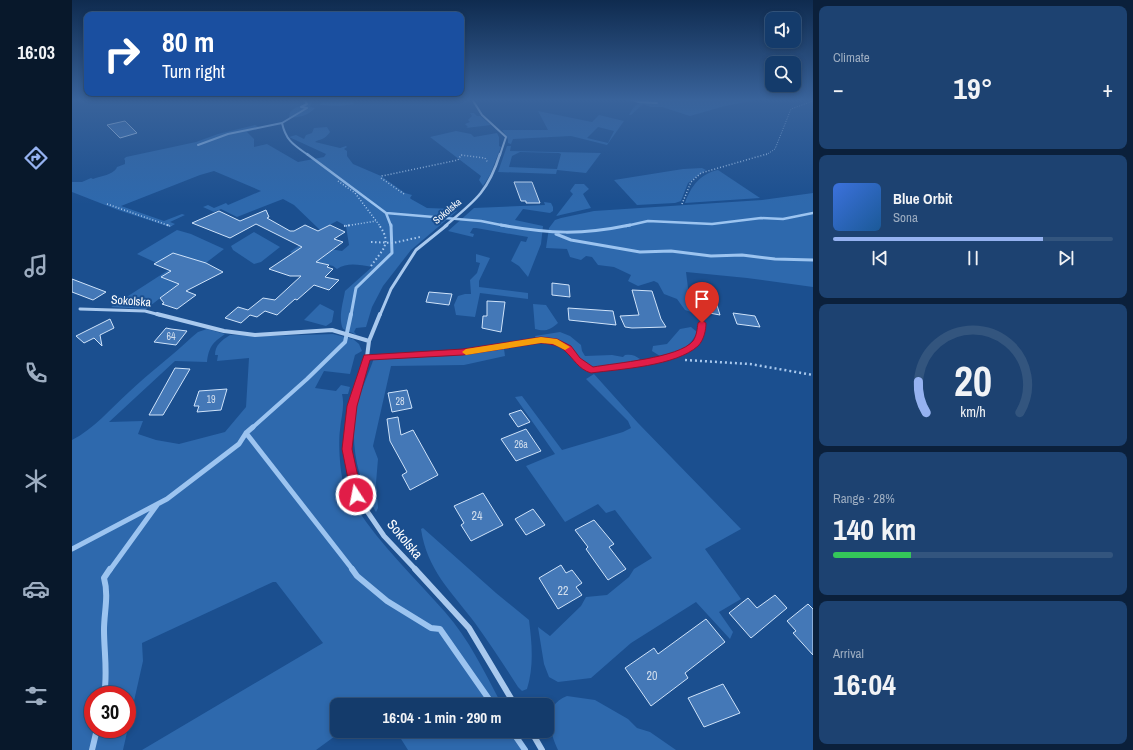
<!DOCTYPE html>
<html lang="en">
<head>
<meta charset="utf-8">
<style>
	:root { --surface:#143b6b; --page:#1d4271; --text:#f1f3f6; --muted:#9dadc1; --line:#33557e; --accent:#95b2f1 }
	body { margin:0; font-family:"Archivo Narrow",sans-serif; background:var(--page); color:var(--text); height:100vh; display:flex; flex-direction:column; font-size:15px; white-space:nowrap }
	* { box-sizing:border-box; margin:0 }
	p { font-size:13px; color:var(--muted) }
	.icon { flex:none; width:22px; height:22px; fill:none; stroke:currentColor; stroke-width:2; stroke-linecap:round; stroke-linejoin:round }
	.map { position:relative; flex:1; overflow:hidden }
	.side { display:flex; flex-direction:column; gap:6px; padding:6px; background:#0b203b; width:320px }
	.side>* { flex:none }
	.banner { position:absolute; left:12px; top:12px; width:380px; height:84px; border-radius:8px; box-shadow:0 2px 6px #0003,0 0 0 1px var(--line); background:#1a4fa0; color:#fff; overflow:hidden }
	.buttons { position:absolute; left:693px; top:12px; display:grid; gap:8px }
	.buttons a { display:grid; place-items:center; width:36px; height:36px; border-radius:8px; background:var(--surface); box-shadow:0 2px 6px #0003,0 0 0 1px var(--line); font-size:20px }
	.speed { position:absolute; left:12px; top:686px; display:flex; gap:8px; font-size:20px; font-weight:700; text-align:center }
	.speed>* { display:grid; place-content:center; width:52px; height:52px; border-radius:50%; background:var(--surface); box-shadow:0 2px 6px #0003,0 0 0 1px var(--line); line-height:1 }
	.speed .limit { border:6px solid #d22; background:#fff; color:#111 }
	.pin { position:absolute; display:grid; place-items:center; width:34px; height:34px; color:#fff; margin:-41px -17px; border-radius:50% 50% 50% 0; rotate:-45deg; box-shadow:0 0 4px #0007 }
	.pin .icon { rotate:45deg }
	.me { position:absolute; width:44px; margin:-22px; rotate:349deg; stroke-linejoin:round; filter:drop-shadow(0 0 3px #0008) }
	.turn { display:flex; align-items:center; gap:14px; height:84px; padding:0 12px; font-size:18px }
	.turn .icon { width:52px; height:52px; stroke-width:2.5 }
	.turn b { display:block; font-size:28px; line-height:34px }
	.big { font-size:30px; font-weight:700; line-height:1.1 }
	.side .widget { flex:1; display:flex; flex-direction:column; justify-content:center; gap:6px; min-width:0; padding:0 14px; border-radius:8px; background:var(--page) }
	.side .dial { align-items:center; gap:0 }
	.dial svg { height:104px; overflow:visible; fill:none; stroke:var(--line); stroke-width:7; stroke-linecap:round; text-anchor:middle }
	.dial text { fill:var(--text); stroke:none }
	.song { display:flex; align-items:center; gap:12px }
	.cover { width:48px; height:48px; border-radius:6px; background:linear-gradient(135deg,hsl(220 70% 55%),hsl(210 70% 35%)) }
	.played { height:4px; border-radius:2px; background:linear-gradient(90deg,var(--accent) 75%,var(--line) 75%) }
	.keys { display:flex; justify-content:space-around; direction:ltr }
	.heat { display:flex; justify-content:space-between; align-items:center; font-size:22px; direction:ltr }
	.charge { height:6px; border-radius:3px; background:linear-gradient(90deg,#34c759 28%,var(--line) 0) }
	.trip { position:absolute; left:258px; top:698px; width:224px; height:40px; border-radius:8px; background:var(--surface); box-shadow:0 2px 6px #0003,0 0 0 1px var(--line); font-weight:700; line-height:40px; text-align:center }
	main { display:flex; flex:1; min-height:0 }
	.dock { display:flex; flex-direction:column; width:72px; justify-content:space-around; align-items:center; background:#08182b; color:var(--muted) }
	.dock .icon { width:28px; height:28px }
	.dock .active { color:var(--accent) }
	.dock b { font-size:18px; color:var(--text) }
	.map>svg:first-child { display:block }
	.green { fill:#2e69ad; fill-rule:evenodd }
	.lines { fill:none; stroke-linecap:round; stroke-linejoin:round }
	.stream-far5 { stroke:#9cc4f0; stroke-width:2 }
	.stream-far4 { stroke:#9cc4f0; stroke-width:2.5 }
	.stream-far3 { stroke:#9cc4f0; stroke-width:3 }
	.stream-far2 { stroke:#9cc4f0; stroke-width:4 }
	.stream-far1 { stroke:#9cc4f0; stroke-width:5 }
	.stream { stroke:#9cc4f0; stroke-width:6 }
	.building { fill:#4478b7; stroke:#cfe3fa }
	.path-far3 { stroke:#a9c9ee; stroke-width:1; stroke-dasharray:1 1.5; stroke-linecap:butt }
	.path-far2 { stroke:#a9c9ee; stroke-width:1.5; stroke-dasharray:1 2; stroke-linecap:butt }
	.path-far1 { stroke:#a9c9ee; stroke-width:2; stroke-dasharray:1.5 2.5; stroke-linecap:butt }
	.path { stroke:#a9c9ee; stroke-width:2.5; stroke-dasharray:2 3; stroke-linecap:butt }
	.lane { stroke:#a9c9ee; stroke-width:3 }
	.street-far5 { stroke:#a9c9ee; stroke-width:2 }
	.street-far4 { stroke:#a9c9ee; stroke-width:2.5 }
	.street-far3 { stroke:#a9c9ee; stroke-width:3 }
	.street-far2 { stroke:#a9c9ee; stroke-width:4 }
	.street-far1 { stroke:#a9c9ee; stroke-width:5 }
	.street { stroke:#a9c9ee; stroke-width:6 }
	.route { fill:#e11d48; stroke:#92132f }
	.slow { fill:#f59e0b }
	.labels { text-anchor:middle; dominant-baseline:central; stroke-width:4; stroke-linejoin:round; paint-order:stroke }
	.far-street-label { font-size:10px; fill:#fff; stroke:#1b4f8f }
	.number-label { font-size:10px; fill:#d0dded }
	.street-label { font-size:12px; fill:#fff; stroke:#1b4f8f }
	.near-number-label { font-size:12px; fill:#d0dded }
	.near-street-label { font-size:14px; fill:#fff; stroke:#1b4f8f }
</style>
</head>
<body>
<main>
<nav class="dock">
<b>16:03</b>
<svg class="icon active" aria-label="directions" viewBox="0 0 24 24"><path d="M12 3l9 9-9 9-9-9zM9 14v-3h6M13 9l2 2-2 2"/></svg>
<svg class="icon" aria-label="music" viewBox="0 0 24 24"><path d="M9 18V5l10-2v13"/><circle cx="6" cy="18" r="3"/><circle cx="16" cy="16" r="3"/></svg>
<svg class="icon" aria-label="phone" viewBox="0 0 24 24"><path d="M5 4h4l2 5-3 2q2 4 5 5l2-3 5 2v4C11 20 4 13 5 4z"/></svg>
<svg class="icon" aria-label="climate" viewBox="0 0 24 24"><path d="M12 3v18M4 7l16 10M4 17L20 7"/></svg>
<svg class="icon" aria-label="car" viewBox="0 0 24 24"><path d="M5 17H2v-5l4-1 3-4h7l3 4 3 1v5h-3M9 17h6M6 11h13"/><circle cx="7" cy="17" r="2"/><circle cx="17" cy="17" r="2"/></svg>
<svg class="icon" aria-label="filters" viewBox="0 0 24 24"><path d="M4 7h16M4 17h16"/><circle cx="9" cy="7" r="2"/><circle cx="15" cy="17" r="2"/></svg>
</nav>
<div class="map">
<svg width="741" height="750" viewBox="0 0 741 750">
	<rect width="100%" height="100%" fill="#1b4f8f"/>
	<path class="green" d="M229 99H241L238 107 243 108C236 116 227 117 217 118L218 112 223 108 233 104Z
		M251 99H280L281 100 282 104 267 106 248 105Z
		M547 99H689L653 106 618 116 590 107H579L571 104 559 115H557L561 108 567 103Z
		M466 111 520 122 527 115 552 121 535 145 499 136 441 139 439 144 436 143V139L430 130H476ZM526 127 542 131 536 143 515 138Z
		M398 113H402L405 116H408L419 125 394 128 396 127 393 124 398 122 396 120 400 116Z
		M183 125 189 128 175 132 182 139V147L195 144 226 162 252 157 254 154 217 137 224 135 232 139 234 135 240 133 242 128 255 127 258 132C253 140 247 139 243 142L268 148 274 146 275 147 272 149 275 151V156L281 164 309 176 333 193 340 195 338 198 339 199 355 208 382 209 385 211 339 250 311 286 300 307 294 327 284 328 282 332 285 335 271 329C266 318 271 303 273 291L300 267C287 265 276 262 265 269L261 266 233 259 218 252 235 240 258 249 270 251 277 245 274 226 265 221 248 230 222 205 211 199 165 217 149 209 142 212 131 207 136 205 142 208 154 203 156 205 189 191 142 171 128 175 49 206 92 221 110 214 113 215 98 222 103 224 98 227 46 210 0 192V182H10L19 178 21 179C28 176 42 175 45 167L53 164V160L52 159 54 157 124 142 146 134Z
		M384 131 399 134 402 137 425 133 427 137V146L429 147 418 175 411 186 407 180 409 176 358 137Z
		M435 146H439L438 151 529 153 514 173 485 170 484 174 426 172ZM448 152 487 153 489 154 485 169 437 167 440 156Z
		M630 168 634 170 616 183 609 201 603 203 565 205 542 180 611 169Z
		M646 170 688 198 613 203C619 186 628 174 646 170Z
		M503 184H512L517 189 511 194 519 208 484 216 501 194 498 191Z
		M741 193V287L675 278 614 272 619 312 613 310 605 299 592 294 586 283 582 281 566 286 556 281 559 275 542 267 526 265 520 257 514 256 509 260 498 257 495 249 474 248 477 228 483 220 489 218 522 211 690 200Z
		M472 202 479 203 481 207V211L478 213 451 209 443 220 471 226 469 244 456 277 447 266 439 261 449 241 454 242 456 237 404 228H401L398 233 402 234 401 237 376 231 402 208 473 205Z
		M105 230 119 234 152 249 74 309 39 307 98 269 65 254Z
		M182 232 208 247 189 262 182 264 161 250 159 246Z
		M404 254 418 258 407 281V287L456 293V299L408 293 403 317 384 315 382 305 386 296 393 294H399L398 280 405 273 408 263 404 262Z
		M248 304 262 311 260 322 254 326 232 320Z
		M461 304 474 305 486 323C478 330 473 332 463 329Z
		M619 327 625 332C617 350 606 351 588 356L580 351 581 346 595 344 608 329Z
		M135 329 153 334C140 343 137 347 135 362L103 361 37 422 71 421 66 434 84 440 107 444 153 432 174 407 177 358 145 361 146 355H143C143 345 150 340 158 335L200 336 261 334 281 339 287 344 290 351 283 355 278 374 252 371 243 388 264 391 269 385 278 387 276 394H270C273 407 269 417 268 430 266 442 268 480 274 490 299 537 338 572 373 612 397 639 413 673 430 705H265V731H270L244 750H70L251 643 204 582H201L70 643 71 661 51 750H0V440C22 429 39 408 57 392 77 373 100 356 120 337L126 332ZM21 695H55V729H21Z
		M488 332 498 336 509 345 510 351 513 356 540 355 551 357 553 355C559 354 563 355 568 359 560 363 528 369 519 367 511 366 506 357 501 351 492 341 477 338 464 339L463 336Z
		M432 349 433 356 392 365 319 366 301 446 306 459 304 483 306 508 304 512C285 480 276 439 286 402 290 387 297 373 302 358L378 356Z
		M522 374 566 423 669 529 633 549 669 599 647 612 661 632 658 639 624 602 559 643 519 678 486 682 477 677 472 664 466 627 478 636 509 606 514 597 535 595 557 577 562 569 580 558 543 510 534 513 526 504 493 522 454 466 483 454 443 397 450 396 490 450 551 432 559 428 556 421 514 379Z
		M351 528 424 593 457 620C460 644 462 666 455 689L450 691 446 687C432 665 418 644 403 623 379 591 355 570 349 529Z
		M495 696 523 700 556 719 565 728 578 732 604 750H486C477 730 470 706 495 696Z
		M324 731H443L453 750H336Z"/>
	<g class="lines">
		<path class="stream-far5" d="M230 99 233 100 235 104 229 107 235 108 210 123C214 141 222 145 236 155
			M557 99 567 102 585 103
			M126 145 156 134 210 123"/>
		<path class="stream-far4" d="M235 154 314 213 319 226
			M314 213 409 221 434 226
			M554 226 576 221 640 224 689 218 711 219 741 213"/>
		<path class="stream-far3" d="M429 225C477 234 510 235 558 225
			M484 234 499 240 568 252 599 251 639 256 670 255 703 259 741 260
			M279 315 284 288 320 253 319 225"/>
		<path class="stream-far2" d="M180 428 235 379 273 342 279 314"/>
		<path class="stream-far1" d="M181 427 174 433 281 570
			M0 549 95 499 167 444 174 433
			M38 570 85 505"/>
		<path class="stream" d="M280 569 285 576 315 601 359 628 368 629 421 705
			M32 695C36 673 32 652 32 630 32 612 37 596 32 578L38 569
			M440 731 453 750
			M20 750 25 729"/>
	</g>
	<path class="building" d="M53 121 65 133 48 138 35 125Z
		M442 182H460L468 203H454V201H449Z
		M194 210 197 217 195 218 218 231H222L233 225 246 231 258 225 273 232 262 239 271 242 244 262 257 265 255 267 261 269 253 277 267 280 257 290 242 285 225 300 223 299 205 315 193 311 185 317 178 315 169 323 153 318 166 307 176 310 191 298 203 300 229 276H218L197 269 230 247 184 224 158 238 120 223 147 211 168 221Z
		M101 253 134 263 151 272 114 291 124 295 105 309 90 304 92 303 88 298 107 284 89 277 99 271 82 264Z
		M0 279 34 292 21 300 0 292Z
		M480 283 497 285 498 297 480 295Z
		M560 290 580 291 589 319 594 327 560 328 553 327 548 316 567 315Z
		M357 292 380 294 377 305 354 302Z
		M628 297 643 299 648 315 632 312Z
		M415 301 433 302 429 332 410 328 411 316H415Z
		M496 308 541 311 544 325 497 320Z
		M661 313 683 316 688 327 665 324Z
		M38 319 42 328 28 335 30 346 22 338 12 343 4 336Z
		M94 328 99 329 115 331 104 345 82 342Z
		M103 368 118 369 91 415H77Z
		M155 389 149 410 125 412 127 406H122L127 391Z
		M335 390 340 408 320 412 316 393Z
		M449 410 458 422 446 427 437 414Z
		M326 417 329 435 341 430 366 475 338 490 330 475 335 472 318 441 315 419Z
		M454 429 469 451 444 461 429 439Z
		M411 493 431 525 399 541 389 525 392 523 382 506Z
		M461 509 473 525 454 535 443 519Z
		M522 520 542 544 537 547 554 569 536 580 514 549 516 547 503 530Z
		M489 565 494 573 500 570 510 583 504 587 510 595 486 609 467 578Z
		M703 595 715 608 679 638 657 613 676 598 685 608Z
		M736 604 741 609V655L721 633 724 631 715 621Z
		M634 619 653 642 613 673 616 678 579 706 553 668 582 648 586 654Z
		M651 684 668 713 632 727 616 698Z"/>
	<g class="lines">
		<path class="path-far3" d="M389 155H391
			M694 155 703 149 719 109 741 101"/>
		<path class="path-far2" d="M266 181 283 193 308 226
			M332 194 309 178 310 176 386 160 389 155 413 158 416 163
			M35 204 98 226
			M610 204 619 182 629 173 695 154
			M274 226 304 221"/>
		<path class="path-far1" d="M95 225 99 226
			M272 226 280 225
			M299 242 321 243 348 237
			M299 266C310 250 321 244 307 225"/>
		<path class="path" d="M613 360 678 364 741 375"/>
		<path class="lane" d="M295 357 391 352 469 340 490 345 512 365 519 370C544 367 611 362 626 341 629 336 629 329 630 323"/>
		<path class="street-far5" d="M400 99 410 115 434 137 428 155"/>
		<path class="street-far4" d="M373 226C403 201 416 192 428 154"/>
		<path class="street-far3" d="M8 309 73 311 88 315
			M308 315 319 289 344 250 375 225"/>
		<path class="street-far2" d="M85 314 152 331 183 335 260 330 297 341
			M277 428 280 406 295 357 297 341 308 314"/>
		<path class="street-far1" d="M278 427 275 449 284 495 312 536 344 570"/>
		<path class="street" d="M343 569 397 628 443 705
			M459 731 470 750"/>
	</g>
	<linearGradient id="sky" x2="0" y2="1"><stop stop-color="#0f2b4f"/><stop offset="0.49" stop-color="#39639b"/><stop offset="1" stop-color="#39639b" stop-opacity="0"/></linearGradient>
	<rect width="741" height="204" fill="url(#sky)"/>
	<path class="route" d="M630 320 634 323C634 330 632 340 626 346 604 366 549 369 519 373 506 369 502 359 493 351 487 345 478 344 469 343L391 355 298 360 285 406 280 449 290 495 288 499 284 500 280 499 270 449 275 406 292 355 391 349 469 337 485 339 499 346 508 358 521 367C543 363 607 358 621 341 625 335 625 329 626 323Z"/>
	<path class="slow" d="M469 337 485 339 498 347 493 350 481 344 469 343 394 355 390 352 394 349Z"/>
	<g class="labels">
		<g class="far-street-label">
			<text transform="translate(375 211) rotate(-40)">Sokolska</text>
		</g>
		<g class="number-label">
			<text x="99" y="336">64</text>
			<text x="139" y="399">19</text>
			<text x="328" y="401">28</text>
			<text x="449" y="444">26a</text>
		</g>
		<g class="street-label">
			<text transform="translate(59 301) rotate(4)">Sokolska</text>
		</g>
		<g class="near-number-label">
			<text x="405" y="516">24</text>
			<text x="491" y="591">22</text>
			<text x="580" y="676">20</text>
		</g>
		<g class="near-street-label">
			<text transform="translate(333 539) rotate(50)">Sokolska</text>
		</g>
	</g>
</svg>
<div class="buttons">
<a><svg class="icon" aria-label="sound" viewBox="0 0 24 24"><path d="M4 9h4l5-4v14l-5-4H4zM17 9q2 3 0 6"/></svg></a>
<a><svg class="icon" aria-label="search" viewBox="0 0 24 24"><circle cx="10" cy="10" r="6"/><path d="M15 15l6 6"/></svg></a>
</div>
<div class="speed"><div class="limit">30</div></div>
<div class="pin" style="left:630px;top:323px;background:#d93025"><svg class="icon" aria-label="arrive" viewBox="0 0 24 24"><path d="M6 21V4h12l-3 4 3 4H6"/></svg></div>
<svg class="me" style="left:284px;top:495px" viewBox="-20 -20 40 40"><circle r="17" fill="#e11d48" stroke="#fff" stroke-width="3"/><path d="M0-11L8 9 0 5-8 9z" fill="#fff"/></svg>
<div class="trip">16:04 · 1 min · 290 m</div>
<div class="banner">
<div class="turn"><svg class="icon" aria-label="right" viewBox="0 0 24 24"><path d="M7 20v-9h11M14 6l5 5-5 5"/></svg><div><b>80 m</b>Turn right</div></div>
</div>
</div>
<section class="side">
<div class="widget"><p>Climate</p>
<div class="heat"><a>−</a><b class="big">19°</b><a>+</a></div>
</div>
<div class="widget">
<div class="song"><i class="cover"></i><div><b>Blue Orbit</b><p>Sona</p></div></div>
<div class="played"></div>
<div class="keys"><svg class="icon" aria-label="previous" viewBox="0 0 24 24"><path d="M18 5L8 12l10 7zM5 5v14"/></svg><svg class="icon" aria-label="pause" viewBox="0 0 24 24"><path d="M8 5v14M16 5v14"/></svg><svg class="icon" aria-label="next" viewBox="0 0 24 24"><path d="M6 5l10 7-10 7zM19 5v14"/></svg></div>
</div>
<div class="widget dial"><svg viewBox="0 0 100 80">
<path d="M14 69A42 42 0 1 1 86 69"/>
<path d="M14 69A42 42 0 0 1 8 45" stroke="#95b2f1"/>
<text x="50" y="56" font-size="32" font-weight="700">20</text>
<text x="50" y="72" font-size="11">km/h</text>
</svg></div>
<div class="widget"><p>Range · 28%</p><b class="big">140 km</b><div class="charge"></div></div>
<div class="widget"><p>Arrival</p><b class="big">16:04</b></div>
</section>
</main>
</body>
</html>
